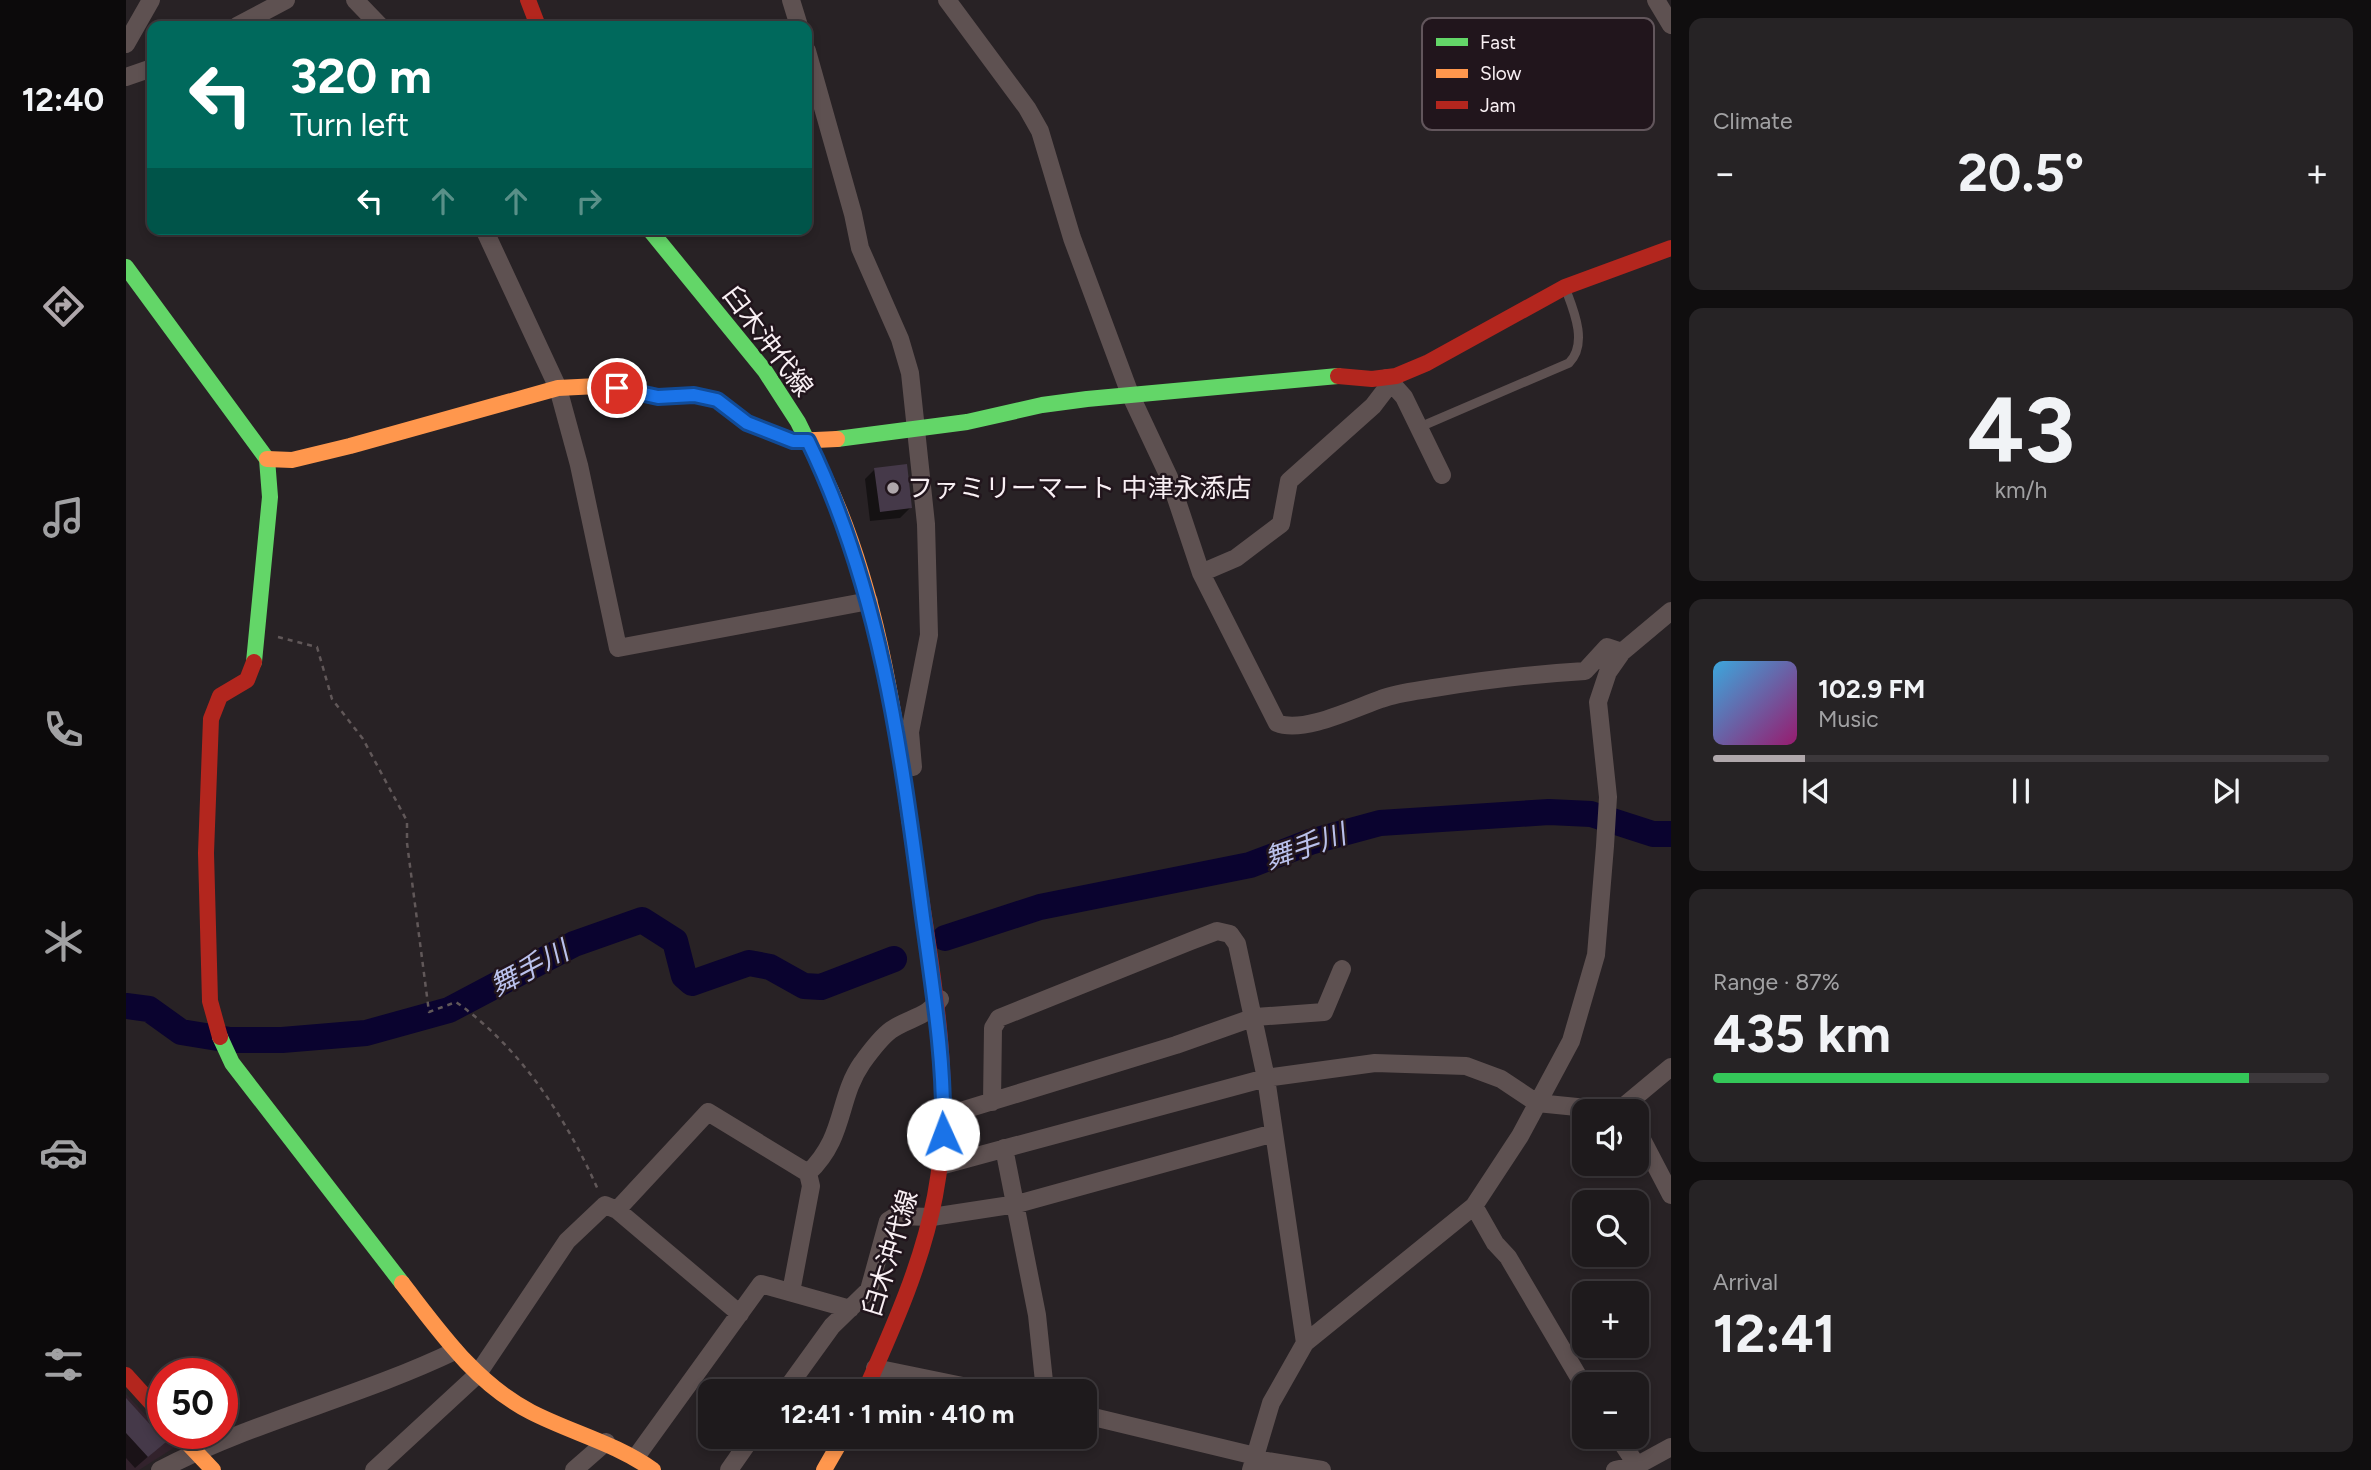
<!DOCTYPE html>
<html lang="en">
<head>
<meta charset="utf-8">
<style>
	:root { --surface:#1e1a1c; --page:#262325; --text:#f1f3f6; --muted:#a1a1a3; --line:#3c383b; --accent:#afa7ab }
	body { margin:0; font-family:Figtree,"Noto Sans JP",sans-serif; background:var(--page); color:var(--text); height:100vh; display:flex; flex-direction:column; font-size:26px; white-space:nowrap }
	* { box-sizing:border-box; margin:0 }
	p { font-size:23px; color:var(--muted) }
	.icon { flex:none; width:38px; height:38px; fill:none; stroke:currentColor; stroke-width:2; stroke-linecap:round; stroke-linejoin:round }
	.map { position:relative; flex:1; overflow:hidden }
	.panel { display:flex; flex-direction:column; gap:18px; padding:18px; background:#100e0f; width:700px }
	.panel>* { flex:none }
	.banner { position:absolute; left:21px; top:21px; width:665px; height:214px; border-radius:14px; box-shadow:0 4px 10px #0003,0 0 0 2px var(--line); background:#00695c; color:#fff; overflow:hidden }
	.fabs { position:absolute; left:1446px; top:1099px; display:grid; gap:14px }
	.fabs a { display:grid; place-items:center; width:77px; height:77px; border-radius:14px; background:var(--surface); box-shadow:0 4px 10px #0003,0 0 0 2px var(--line); font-size:35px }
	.speed { position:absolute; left:21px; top:1358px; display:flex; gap:14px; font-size:35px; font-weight:700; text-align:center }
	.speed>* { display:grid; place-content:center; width:91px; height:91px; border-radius:50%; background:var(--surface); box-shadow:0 4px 10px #0003,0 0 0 2px var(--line); line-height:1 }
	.speed .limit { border:10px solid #d22; background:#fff; color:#111 }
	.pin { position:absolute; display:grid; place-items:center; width:60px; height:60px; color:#fff; margin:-30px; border:4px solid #fff; border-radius:50%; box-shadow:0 2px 7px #0007 }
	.me { position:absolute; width:77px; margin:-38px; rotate:358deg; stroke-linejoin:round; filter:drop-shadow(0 0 5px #0008) }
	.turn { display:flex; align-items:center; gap:24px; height:147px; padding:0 28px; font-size:32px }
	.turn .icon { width:91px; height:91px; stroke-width:2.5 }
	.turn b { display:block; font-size:49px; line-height:60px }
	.lanes { display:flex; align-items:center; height:66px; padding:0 28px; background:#0003; justify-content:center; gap:35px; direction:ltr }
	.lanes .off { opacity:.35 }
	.big { font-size:52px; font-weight:700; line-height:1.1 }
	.panel .tile { flex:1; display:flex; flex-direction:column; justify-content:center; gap:10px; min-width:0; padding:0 24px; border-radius:14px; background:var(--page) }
	.panel .dial { align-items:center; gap:0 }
	.dial b { font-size:91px; line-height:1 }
	.song { display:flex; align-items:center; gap:21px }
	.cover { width:84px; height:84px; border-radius:10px; background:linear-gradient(135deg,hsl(200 70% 55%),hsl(320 70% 35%)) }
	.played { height:7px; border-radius:4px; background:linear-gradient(90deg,var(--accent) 15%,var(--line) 15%) }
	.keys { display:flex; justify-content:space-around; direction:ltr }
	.heat { display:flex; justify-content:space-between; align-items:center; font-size:38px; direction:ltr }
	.charge { height:10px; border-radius:5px; background:linear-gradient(90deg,#34c759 87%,var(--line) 0) }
	.trip { position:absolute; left:572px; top:1379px; width:399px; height:70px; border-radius:14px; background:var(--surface); box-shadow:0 4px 10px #0003,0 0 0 2px var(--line); font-weight:700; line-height:70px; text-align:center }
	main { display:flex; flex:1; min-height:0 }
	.tabs { display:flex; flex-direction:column; width:126px; justify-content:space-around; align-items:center; background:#0c0a0b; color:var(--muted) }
	.tabs .icon { width:49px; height:49px }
	.tabs .active { color:var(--accent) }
	.tabs b { font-size:32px; color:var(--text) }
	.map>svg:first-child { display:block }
	.built { fill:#32222c }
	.shadow { fill:#0007 }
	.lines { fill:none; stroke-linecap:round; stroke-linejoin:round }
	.river { stroke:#0a032f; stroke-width:26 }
	.building { fill:#453949 }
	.path { stroke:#615859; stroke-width:2.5; stroke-dasharray:5 5; stroke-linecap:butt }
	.lane { stroke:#5e5151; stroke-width:9 }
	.street { stroke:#5e5151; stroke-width:18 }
	.fast { stroke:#63d668; stroke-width:16 }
	.slow { stroke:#ff974d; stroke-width:16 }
	.jam { stroke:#b3261e; stroke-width:16 }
	.route-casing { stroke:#114b97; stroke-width:18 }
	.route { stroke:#1a73e8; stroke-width:12 }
	.poi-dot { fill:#afa7ab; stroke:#21151c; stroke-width:2.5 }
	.labels { text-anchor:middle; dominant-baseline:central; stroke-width:5; stroke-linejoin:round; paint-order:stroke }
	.street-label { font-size:26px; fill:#f8eff3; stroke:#21151c }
	.poi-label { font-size:26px; fill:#f8eff3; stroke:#21151c; text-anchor:start }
	.water-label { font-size:28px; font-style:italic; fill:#bac1ec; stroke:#21151c }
	.key { fill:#21151c; stroke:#62565c; stroke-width:2 }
	.key-label { font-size:19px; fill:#f8eff3 }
</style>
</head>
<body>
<main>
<nav class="tabs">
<b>12:40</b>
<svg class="icon active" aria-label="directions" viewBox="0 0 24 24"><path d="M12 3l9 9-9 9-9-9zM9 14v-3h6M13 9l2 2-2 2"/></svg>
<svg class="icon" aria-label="music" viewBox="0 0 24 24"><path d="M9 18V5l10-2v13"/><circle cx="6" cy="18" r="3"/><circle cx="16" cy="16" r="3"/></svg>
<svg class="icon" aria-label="phone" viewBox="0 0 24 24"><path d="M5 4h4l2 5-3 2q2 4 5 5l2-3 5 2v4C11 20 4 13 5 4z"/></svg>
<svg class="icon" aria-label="climate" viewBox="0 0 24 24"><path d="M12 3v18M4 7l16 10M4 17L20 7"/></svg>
<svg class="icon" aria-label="car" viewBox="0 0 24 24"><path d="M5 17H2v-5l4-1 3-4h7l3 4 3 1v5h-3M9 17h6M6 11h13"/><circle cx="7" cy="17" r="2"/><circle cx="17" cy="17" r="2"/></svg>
<svg class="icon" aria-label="filters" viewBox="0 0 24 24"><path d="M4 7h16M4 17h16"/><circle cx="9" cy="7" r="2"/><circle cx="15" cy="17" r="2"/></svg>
</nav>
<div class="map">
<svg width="1545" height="1470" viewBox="0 0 1545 1470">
	<rect width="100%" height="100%" fill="#282225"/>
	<path class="built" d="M0 1394 49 1447 13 1470H0Z"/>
	<path class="shadow" d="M749 469 785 507 774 518 744 521 739 479Z
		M0 1400 25 1454 9 1468 0 1458Z"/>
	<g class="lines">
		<path class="river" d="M819 938 914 907 1124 865 1184 842 1254 823 1423 812 1465 814 1527 834H1545
			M0 1006 23 1009 55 1032 104 1040H156L240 1033 323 1010 448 944 516 920 549 941 558 976 566 983 623 963 644 967 678 986 695 987 768 959"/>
	</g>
	<path class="building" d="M781 464 786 508 754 512 748 468Z
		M0 1398 40 1442 22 1457 0 1433Z"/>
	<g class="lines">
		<path class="path" d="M152 637 191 647 206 699 237 739 281 821V843L303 1012 330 1002C395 1048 441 1119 473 1192"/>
		<path class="lane" d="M1294 427 1443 363C1462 344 1448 311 1440 290"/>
		<path class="street" d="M229 0 254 26
			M665 0 673 26
			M821 0 901 108 914 131 946 238 1004 394 1043 477 1075 573 1151 723C1177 734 1229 708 1255 699 1271 693 1290 691 1308 688 1358 680 1408 674 1459 671L1481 647 1496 652
			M1530 0 1545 25
			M111 26 160 0
			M0 44 25 0
			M681 51 727 214 734 248 774 339 784 373 800 524 803 635 784 732 787 767
			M0 77 26 68
			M358 229 432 388 453 465 492 648 743 601
			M1075 573 1110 558 1155 524 1163 481 1247 406 1260 389 1261 378 1278 397 1316 475
			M866 1102 867 1028 873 1018 1065 941 1091 931 1104 934 1111 944 1140 1078 1179 1343
			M1497 1107 1545 1067
			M818 1116 1050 1045 1129 1017 1198 1012 1216 969
			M1510 1128 1545 1195
			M878 1148 911 1315 919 1391
			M814 1166 1140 1078 1249 1063 1340 1066 1375 1079 1411 1103 1471 1109 1497 1107 1500 1111
			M682 1173C720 1137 711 1099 736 1063 744 1052 754 1038 765 1030 782 1018 802 1017 814 999
			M1348 1206 1369 1243 1382 1257 1458 1386
			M491 1210 582 1112 682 1173 685 1186 665 1292
			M749 1368 861 1391
			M659 1391 706 1326 743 1290 762 1221 770 1216 806 1217 891 1204 1148 1133
			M959 1415 1121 1454 1129 1459 1196 1470
			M1492 1437 1514 1470
			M510 1457 635 1284 724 1309
			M34 1470C128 1421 233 1397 329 1351
			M248 1470 351 1375 441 1241 479 1205 491 1210 614 1314
			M448 1470 480 1442
			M603 1470 626 1437
			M1125 1470 1145 1403 1179 1343 1348 1206 1394 1136 1445 1041 1470 955 1479 846 1482 797 1472 702 1482 672 1496 652 1545 611
			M1489 1470 1512 1465 1545 1447"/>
		<path class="fast" d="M523 229 639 371 672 422 696 471
			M0 267 141 459 144 497 128 662
			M711 439 841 422 916 405 961 399 1212 376
			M94 1037 106 1063 276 1283"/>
		<path class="slow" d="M141 459 166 460 224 446 432 388 472 386 532 397 568 395 591 400 621 423 668 441 711 439
			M696 471C749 580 768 706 784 824
			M276 1283C314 1332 349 1383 405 1412 446 1433 489 1443 527 1470
			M52 1433 87 1470
			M698 1470 717 1437"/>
		<path class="jam" d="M402 0 412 26
			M1212 376 1246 379 1270 376 1301 363 1439 287 1545 248
			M94 1037 84 1001 80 853 85 719 94 696 121 680 128 662
			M0 1375 37 1416
			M739 1391C767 1328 796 1264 809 1196 832 1078 800 942 784 824"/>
	</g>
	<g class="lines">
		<defs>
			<path id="route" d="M491 388 532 397 568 395 591 400 621 423 667 441H682C753 587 774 743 795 902 805 979 819 1056 817 1134"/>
		</defs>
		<use href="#route" class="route-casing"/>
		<use href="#route" class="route"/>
	</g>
	<circle class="poi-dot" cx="767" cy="488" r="7"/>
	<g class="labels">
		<g class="street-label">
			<text transform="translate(642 341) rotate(53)">臼木沖代線</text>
			<text transform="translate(764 1253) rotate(-73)">臼木沖代線</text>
		</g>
		<g class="poi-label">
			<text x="781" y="488">ファミリーマート 中津永添店</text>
		</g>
		<g class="water-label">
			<text transform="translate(1179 846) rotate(-19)">舞手川</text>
			<text transform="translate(403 968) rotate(-28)">舞手川</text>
		</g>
	</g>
	<rect x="1296" y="18" width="232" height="112" rx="10" class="key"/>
	<rect x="1310" y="38" width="32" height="8" fill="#63d668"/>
	<rect x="1310" y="69" width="32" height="9" fill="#ff974d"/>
	<rect x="1310" y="101" width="32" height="8" fill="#b3261e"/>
	<g class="key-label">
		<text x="1354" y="49">Fast</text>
		<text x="1354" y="80">Slow</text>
		<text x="1354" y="112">Jam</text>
	</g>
</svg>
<div class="fabs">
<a><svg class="icon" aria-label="sound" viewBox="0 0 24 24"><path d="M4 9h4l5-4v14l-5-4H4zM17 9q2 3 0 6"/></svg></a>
<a><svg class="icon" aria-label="search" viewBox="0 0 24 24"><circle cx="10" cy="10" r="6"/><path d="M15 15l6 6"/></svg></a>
<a>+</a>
<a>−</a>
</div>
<div class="speed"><div class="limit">50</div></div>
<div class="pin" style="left:491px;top:388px;background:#d93025"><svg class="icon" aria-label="arrive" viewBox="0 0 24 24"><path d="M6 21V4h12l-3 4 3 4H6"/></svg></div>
<svg class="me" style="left:817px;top:1134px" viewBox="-20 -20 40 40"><circle r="19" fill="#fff"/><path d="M0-13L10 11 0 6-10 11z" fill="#1a73e8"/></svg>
<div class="trip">12:41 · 1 min · 410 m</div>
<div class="banner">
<div class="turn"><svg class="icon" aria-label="left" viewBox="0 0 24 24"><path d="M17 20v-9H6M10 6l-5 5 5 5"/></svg><div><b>320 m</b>Turn left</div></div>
<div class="lanes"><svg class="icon" aria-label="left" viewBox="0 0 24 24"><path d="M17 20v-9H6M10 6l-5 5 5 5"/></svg><svg class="icon off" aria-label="ahead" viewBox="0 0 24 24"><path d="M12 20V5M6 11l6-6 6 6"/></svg><svg class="icon off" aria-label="ahead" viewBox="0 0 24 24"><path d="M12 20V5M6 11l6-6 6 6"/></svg><svg class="icon off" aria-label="right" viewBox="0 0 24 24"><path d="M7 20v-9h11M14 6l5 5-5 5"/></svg></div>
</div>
</div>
<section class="panel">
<div class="tile"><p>Climate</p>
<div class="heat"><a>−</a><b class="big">20.5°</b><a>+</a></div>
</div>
<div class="tile dial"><b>43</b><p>km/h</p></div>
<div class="tile">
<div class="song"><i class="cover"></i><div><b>102.9 FM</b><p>Music</p></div></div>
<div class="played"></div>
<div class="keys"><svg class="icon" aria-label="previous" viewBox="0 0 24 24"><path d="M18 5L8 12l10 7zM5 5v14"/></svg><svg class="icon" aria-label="pause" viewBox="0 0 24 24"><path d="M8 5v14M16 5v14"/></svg><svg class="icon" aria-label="next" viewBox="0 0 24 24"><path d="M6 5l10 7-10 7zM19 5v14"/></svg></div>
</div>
<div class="tile"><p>Range · 87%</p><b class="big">435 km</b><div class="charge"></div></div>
<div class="tile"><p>Arrival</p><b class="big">12:41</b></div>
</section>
</main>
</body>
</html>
